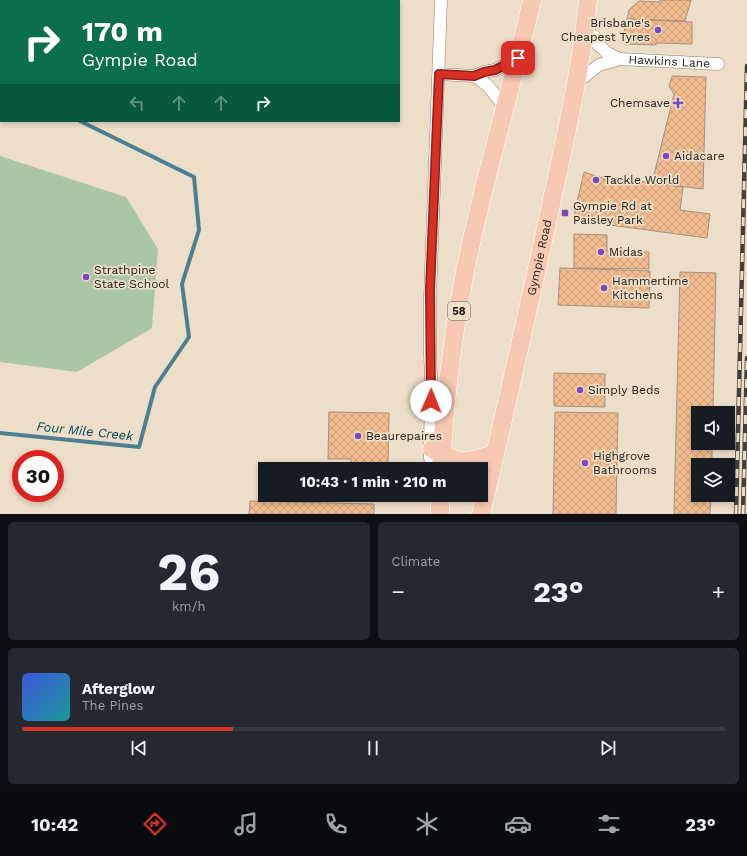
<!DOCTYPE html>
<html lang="en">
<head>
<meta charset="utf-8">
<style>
	:root { --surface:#171b24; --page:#242831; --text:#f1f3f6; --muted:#9ea1a6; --line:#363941; --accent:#d93025 }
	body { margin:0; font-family:"Work Sans",sans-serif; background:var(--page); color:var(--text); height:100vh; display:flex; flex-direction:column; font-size:15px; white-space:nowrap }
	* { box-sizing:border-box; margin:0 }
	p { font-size:13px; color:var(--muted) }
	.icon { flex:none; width:22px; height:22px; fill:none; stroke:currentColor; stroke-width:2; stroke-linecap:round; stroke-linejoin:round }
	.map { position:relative; height:514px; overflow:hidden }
	.panel { display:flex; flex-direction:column; gap:8px; padding:8px; background:#0d0f14; flex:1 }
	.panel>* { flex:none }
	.hud { position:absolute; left:0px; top:0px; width:400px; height:122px; box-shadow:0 2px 6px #0003; background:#0b6e4f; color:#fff; overflow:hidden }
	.fabs { position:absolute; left:691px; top:406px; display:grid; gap:8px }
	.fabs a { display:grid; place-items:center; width:44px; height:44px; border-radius:0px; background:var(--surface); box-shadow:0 2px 6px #0003; font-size:20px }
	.speed { position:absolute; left:12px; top:450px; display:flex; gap:8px; font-size:20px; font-weight:700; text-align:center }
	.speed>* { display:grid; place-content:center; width:52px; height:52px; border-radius:50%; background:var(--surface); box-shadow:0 2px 6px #0003; line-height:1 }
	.speed .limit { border:6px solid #d22; background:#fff; color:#111 }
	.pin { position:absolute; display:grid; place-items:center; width:34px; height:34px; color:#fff; margin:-17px; border-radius:8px; box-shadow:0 2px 6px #0006 }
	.me { position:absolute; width:44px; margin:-22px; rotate:1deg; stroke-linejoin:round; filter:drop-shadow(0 0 3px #0008) }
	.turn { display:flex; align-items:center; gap:14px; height:84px; padding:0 16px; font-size:18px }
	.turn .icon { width:52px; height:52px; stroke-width:2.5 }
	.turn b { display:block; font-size:28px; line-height:34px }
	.lanes { display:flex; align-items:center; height:38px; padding:0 16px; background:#0003; justify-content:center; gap:20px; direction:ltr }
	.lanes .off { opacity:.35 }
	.big { font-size:30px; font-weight:700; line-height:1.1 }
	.panel .tile { flex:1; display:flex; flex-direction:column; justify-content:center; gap:6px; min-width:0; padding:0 14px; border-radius:6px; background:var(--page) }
	.panel .dial { align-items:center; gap:0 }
	.dial b { font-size:52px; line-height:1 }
	.song { display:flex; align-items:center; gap:12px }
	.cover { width:48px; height:48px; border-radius:6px; background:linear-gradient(135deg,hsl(230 70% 55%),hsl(180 70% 35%)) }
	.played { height:4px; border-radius:2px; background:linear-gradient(90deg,var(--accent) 30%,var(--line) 30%) }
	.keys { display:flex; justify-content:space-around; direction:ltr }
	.heat { display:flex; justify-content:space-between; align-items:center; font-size:22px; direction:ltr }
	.panel .tiles { flex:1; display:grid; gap:8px; grid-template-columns:1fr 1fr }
	.tile:last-child { grid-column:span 2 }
	.trip { position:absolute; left:258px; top:462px; width:230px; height:40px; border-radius:0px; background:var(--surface); box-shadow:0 2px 6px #0003; font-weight:700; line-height:40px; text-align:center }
	.menu { display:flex; height:64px; justify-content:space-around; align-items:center; background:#090b0e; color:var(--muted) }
	.menu .icon { width:28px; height:28px }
	.menu .active { color:var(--accent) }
	.menu b { font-size:18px; color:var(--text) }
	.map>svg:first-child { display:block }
	.grass { fill:#aac6a7 }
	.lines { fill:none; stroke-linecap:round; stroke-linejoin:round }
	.stream { stroke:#4c8090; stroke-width:4 }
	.building { fill:url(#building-cross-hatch); stroke:#a59182 }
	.minor-tunnel { stroke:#c5b8a6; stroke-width:12; stroke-dasharray:12 6; stroke-linecap:butt }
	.minor-casing { stroke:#8c7e6b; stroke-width:13 }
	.highway-casing { stroke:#fff; stroke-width:19 }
	.minor { stroke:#fff; stroke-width:12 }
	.highway { stroke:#f7c9b4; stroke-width:18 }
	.rail-casing { stroke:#463f35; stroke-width:4.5 }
	.rail { stroke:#eddec9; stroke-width:3; stroke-dasharray:9; stroke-linecap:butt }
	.route-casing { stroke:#8d1f18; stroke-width:10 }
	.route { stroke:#d93025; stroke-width:7 }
	.poi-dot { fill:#7c46bd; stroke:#eddec9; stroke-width:1.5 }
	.labels { text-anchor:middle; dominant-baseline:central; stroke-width:3.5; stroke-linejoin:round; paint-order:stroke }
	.shield { fill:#eddec9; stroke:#61594d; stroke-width:1 }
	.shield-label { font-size:11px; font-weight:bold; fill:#252018 }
	.poi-label { font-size:12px; fill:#252018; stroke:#eddec9; text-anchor:start }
	.street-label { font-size:12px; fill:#252018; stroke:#eddec9 }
	.water-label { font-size:13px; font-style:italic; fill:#004658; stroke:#eddec9 }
</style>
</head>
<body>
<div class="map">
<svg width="747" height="514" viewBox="0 0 747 514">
	<defs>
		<pattern id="building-cross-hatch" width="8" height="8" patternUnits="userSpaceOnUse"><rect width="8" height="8" fill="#f0bc8f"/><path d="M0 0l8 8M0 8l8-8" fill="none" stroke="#cea17b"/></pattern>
	</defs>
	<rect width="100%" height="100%" fill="#eddec9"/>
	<path class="grass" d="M0 156 126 197 158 249 152 328 77 372 0 362Z"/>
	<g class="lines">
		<path class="stream" d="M0 82H1
			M0 433 139 447 155 387 189 337 182 284 199 230 194 177 80 121"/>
	</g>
	<path class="building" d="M660 0H691L685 21 627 19 629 10 639 1 659 2Z
		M627 19 692 22V44L656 43V45L625 44V36H623Z
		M672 76 706 77 703 189 652 183 674 94 669 86Z
		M584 172 608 180V177L683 187 680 210 710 214 707 238 573 220Z
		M574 234 607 235V252H649V269L574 268Z
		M560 268 650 271 649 308 558 305Z
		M680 272 716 273 713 413H698V443H712V465H698V495H711L710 514H674Z
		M554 373 605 374V407L554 406Z
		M329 412 389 413 388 469H351V459H328Z
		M555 412 618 413 616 514H553Z
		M250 501 374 504V514H249Z"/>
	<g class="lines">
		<path class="minor-tunnel" d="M351 468 380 469"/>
		<defs>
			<g id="minor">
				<path d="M585 30 595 37 598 45 602 48 607 53 620 59"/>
				<path d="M439 74 474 76 484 72 495 70 518 58"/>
				<path d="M474 76C492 86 492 93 505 107"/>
				<path id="s1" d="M577 82 599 65 620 59 718 64"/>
				<path d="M438 469 430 458 431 377 430 354V298L441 0"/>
			</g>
			<g id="highway">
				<path d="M432 449C464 465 461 464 495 454"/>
				<path d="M441 469C444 405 452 340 464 277 482 183 511 92 532 0"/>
				<path d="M440 514V495"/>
				<path id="s2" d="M481 514C505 414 527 314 549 214 564 143 581 72 588 0"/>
			</g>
		</defs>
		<use href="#minor" class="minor-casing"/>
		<use href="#highway" class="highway-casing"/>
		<use href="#minor" class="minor"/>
		<use href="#highway" class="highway"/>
		<defs>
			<path id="rail" d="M736 514 747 66
				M743 514 747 358"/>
		</defs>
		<use href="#rail" class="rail-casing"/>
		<use href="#rail" class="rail"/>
	</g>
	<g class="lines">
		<defs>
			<path id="route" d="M431 401 430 291 439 74 474 76 484 72 495 70 518 58"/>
		</defs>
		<use href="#route" class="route-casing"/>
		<use href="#route" class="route"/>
	</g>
	<g class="poi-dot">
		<circle cx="658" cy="30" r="4"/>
		<path d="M676 97h4v4h4v4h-4v4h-4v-4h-4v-4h4z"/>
		<circle cx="666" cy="156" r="4"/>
		<circle cx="596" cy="180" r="4"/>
		<rect x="561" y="209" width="8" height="8" rx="2"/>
		<circle cx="601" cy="252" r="4"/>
		<circle cx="86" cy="277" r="4"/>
		<circle cx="604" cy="288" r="4"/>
		<circle cx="580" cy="390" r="4"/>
		<circle cx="358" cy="436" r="4"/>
		<circle cx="585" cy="463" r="4"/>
	</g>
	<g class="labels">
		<rect class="shield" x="448" y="302" width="22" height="18" rx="3"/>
		<g class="shield-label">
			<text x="459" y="311">58</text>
		</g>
		<g class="poi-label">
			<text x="650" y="23" text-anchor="end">Brisbane's<tspan x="650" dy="14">Cheapest Tyres</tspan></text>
			<text x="670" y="103" text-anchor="end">Chemsave</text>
			<text x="674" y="156">Aidacare</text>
			<text x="604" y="180">Tackle World</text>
			<text x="573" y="206">Gympie Rd at<tspan x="573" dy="14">Paisley Park</tspan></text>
			<text x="609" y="252">Midas</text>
			<text x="94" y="270">Strathpine<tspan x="94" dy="14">State School</tspan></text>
			<text x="612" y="281">Hammertime<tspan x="612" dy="14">Kitchens</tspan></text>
			<text x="588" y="390">Simply Beds</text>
			<text x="366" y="436">Beaurepaires</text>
			<text x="593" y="456">Highgrove<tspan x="593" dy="14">Bathrooms</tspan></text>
		</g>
		<g class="street-label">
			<text stroke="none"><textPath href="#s1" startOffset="99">Hawkins Lane</textPath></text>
			<text stroke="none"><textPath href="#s2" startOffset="263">Gympie Road</textPath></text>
		</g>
		<g class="water-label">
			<text transform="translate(85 431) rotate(6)">Four Mile Creek</text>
		</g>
	</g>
</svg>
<div class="fabs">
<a><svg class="icon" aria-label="sound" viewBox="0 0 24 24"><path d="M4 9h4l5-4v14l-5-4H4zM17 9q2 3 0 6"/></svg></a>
<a><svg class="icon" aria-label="layers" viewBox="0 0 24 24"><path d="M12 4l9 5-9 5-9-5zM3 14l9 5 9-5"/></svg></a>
</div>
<div class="speed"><div class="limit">30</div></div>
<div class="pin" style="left:518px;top:58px;background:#d93025"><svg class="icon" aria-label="arrive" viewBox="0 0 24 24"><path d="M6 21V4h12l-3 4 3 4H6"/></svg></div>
<svg class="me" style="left:431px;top:401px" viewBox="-20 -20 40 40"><circle r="19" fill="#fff"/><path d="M0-13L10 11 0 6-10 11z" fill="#d93025"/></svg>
<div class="trip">10:43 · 1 min · 210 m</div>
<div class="hud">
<div class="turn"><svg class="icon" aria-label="right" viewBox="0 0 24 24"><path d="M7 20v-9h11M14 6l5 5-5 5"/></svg><div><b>170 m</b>Gympie Road</div></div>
<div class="lanes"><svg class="icon off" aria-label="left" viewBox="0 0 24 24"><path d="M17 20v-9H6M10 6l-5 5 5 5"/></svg><svg class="icon off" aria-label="ahead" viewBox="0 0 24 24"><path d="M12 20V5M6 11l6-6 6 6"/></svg><svg class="icon off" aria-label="ahead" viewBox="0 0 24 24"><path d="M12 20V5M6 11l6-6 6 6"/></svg><svg class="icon" aria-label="right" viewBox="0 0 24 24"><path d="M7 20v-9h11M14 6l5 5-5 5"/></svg></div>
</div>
</div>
<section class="panel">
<div class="tiles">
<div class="tile dial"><b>26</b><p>km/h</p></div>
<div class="tile"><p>Climate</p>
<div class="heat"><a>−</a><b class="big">23°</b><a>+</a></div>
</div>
<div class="tile">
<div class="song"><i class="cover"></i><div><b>Afterglow</b><p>The Pines</p></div></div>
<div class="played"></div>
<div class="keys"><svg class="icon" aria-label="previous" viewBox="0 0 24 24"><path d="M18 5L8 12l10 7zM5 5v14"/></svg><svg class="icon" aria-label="pause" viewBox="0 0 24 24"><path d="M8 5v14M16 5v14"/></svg><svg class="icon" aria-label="next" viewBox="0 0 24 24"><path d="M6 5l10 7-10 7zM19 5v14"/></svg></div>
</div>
</div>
</section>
<nav class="menu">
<b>10:42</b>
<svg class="icon active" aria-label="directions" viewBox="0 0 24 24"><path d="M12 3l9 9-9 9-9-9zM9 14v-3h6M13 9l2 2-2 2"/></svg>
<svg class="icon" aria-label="music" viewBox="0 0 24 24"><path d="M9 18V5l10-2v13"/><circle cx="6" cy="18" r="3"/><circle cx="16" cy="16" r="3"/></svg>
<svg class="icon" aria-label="phone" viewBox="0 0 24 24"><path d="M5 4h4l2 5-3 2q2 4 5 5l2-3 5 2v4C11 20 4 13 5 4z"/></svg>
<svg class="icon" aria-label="climate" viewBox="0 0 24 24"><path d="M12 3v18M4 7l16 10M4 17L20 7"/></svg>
<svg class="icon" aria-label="car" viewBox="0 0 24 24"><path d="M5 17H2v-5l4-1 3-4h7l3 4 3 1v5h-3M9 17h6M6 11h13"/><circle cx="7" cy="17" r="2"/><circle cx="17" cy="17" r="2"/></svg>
<svg class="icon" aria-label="filters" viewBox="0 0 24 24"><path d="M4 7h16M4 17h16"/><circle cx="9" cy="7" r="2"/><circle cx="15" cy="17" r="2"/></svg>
<b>23°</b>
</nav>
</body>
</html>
